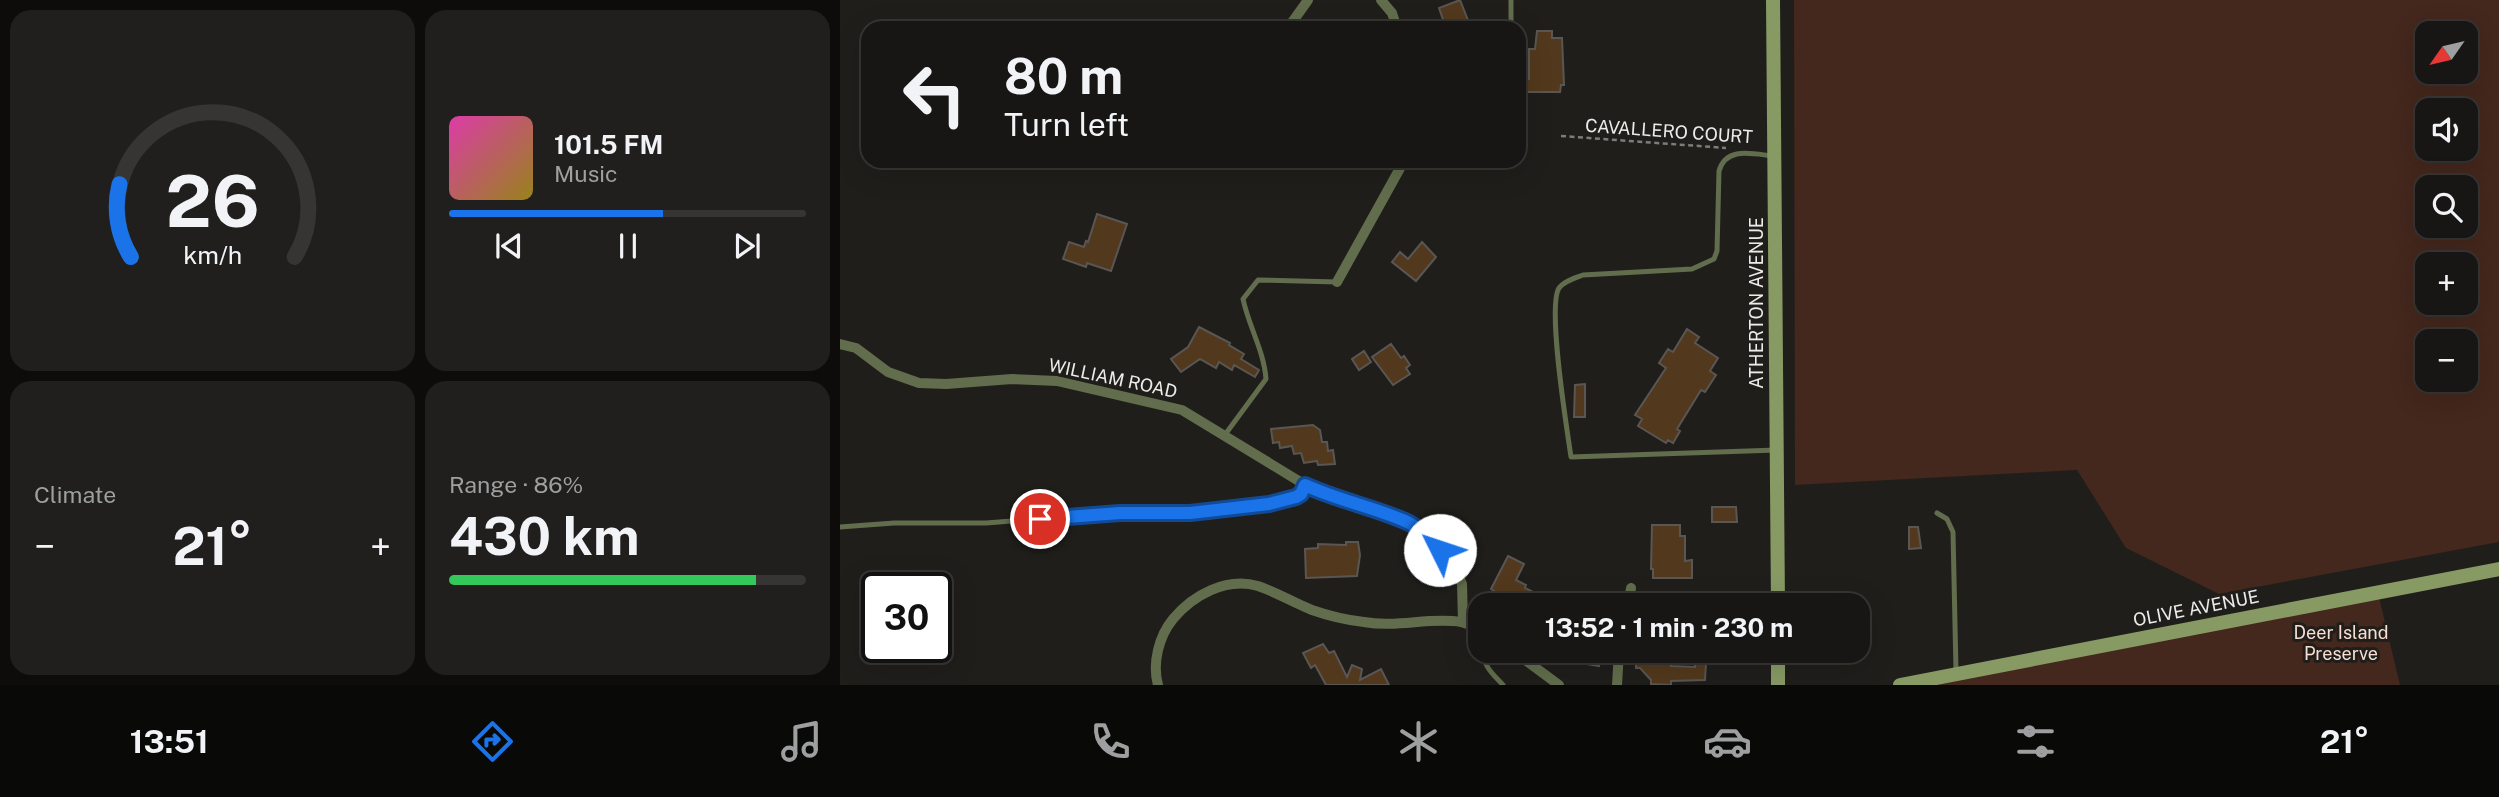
<!DOCTYPE html>
<html lang="en">
<head>
<meta charset="utf-8">
<style>
	:root { --surface:#171614; --page:#201f1d; --text:#f1f3f6; --muted:#9e9fa0; --line:#363534; --accent:#1a73e8 }
	body { margin:0; font-family:"Public Sans",sans-serif; background:var(--page); color:var(--text); height:100vh; display:flex; flex-direction:column; font-size:26px; white-space:nowrap }
	* { box-sizing:border-box; margin:0 }
	p { font-size:23px; color:var(--muted) }
	.icon { flex:none; width:38px; height:38px; fill:none; stroke:currentColor; stroke-width:2; stroke-linecap:round; stroke-linejoin:round }
	.map { position:relative; flex:1; overflow:hidden }
	.panel { display:flex; flex-direction:column; gap:10px; padding:10px; background:#0d0c0b; width:840px }
	.panel>* { flex:none }
	.hud { position:absolute; left:21px; top:21px; width:665px; height:147px; border-radius:21px; box-shadow:0 7px 28px #0002,0 0 0 2px var(--line); background:#171614; color:var(--text); overflow:hidden }
	.needle { width:46px; rotate:236deg }
	.buttons { position:absolute; left:1575px; top:21px; display:grid; gap:14px }
	.buttons a { display:grid; place-items:center; width:63px; height:63px; border-radius:14px; background:var(--surface); box-shadow:0 7px 28px #0002,0 0 0 2px var(--line); font-size:35px }
	.speed { position:absolute; left:21px; top:572px; display:flex; gap:14px; font-size:35px; font-weight:700; text-align:center }
	.speed>* { display:grid; place-content:center; width:91px; height:91px; border-radius:50%; background:var(--surface); box-shadow:0 7px 28px #0002,0 0 0 2px var(--line); line-height:1 }
	.speed .limit { border:4px solid #111; border-radius:10px; background:#fff; color:#111 }
	.pin { position:absolute; display:grid; place-items:center; width:60px; height:60px; color:#fff; margin:-30px; border:4px solid #fff; border-radius:50%; box-shadow:0 2px 7px #0007 }
	.me { position:absolute; width:77px; margin:-38px; rotate:311deg; stroke-linejoin:round; filter:drop-shadow(0 0 5px #0008) }
	.turn { display:flex; align-items:center; gap:24px; height:147px; padding:0 28px; font-size:32px }
	.turn .icon { width:91px; height:91px; stroke-width:2.5 }
	.turn b { display:block; font-size:49px; line-height:60px }
	.big { font-size:52px; font-weight:700; line-height:1.1 }
	.panel .widget { flex:1; display:flex; flex-direction:column; justify-content:center; gap:10px; min-width:0; padding:0 24px; border-radius:21px; background:var(--page) }
	.panel .dial { align-items:center; gap:0 }
	.dial svg { height:182px; overflow:visible; fill:none; stroke:var(--line); stroke-width:7; stroke-linecap:round; text-anchor:middle }
	.dial text { fill:var(--text); stroke:none }
	.song { display:flex; align-items:center; gap:21px }
	.cover { width:84px; height:84px; border-radius:10px; background:linear-gradient(135deg,hsl(320 70% 55%),hsl(50 70% 35%)) }
	.played { height:7px; border-radius:4px; background:linear-gradient(90deg,var(--accent) 60%,var(--line) 60%) }
	.keys { display:flex; justify-content:space-around; direction:ltr }
	.heat { display:flex; justify-content:space-between; align-items:center; font-size:38px; direction:ltr }
	.charge { height:10px; border-radius:5px; background:linear-gradient(90deg,#34c759 86%,var(--line) 0) }
	.panel .tiles { flex:1; display:grid; gap:10px; grid-template-columns:repeat(2,1fr) }
	.trip { position:absolute; left:628px; top:593px; width:402px; height:70px; border-radius:21px; background:var(--surface); box-shadow:0 7px 28px #0002,0 0 0 2px var(--line); font-weight:700; line-height:70px; text-align:center }
	.tab-bar { display:flex; height:112px; justify-content:space-around; align-items:center; background:#090908; color:var(--muted) }
	.tab-bar .icon { width:49px; height:49px }
	.tab-bar .active { color:var(--accent) }
	.tab-bar b { font-size:32px; color:var(--text) }
	main { display:flex; flex:1; min-height:0 }
	.map>svg:first-child { display:block }
	.green { fill:#44271d; fill-rule:evenodd }
	.building { fill:#52391d; stroke:#595653; stroke-width:2 }
	.lines { fill:none; stroke-linecap:round; stroke-linejoin:round }
	.path { stroke:#7d7c79; stroke-width:2.5; stroke-dasharray:5 3.5; stroke-linecap:butt }
	.lane { stroke:#616d4c; stroke-width:5 }
	.street { stroke:#616d4c; stroke-width:10 }
	.secondary { stroke:#879a64; stroke-width:14 }
	.route-casing { stroke:#114b97; stroke-width:18 }
	.route { stroke:#1a73e8; stroke-width:12 }
	.labels { text-anchor:middle; dominant-baseline:central; stroke-width:6; stroke-linejoin:round; paint-order:stroke }
	.street-label { font-size:18px; fill:#ecebe9; stroke:#1f1e1b }
	.park-label { font-size:18px; fill:#f9ddd3; stroke:#1f1e1b }
</style>
</head>
<body>
<main>
<section class="panel">
<div class="tiles">
<div class="widget dial"><svg viewBox="0 0 100 80">
<path d="M14 69A42 42 0 1 1 86 69"/>
<path d="M14 69A42 42 0 0 1 9 37" stroke="#1a73e8"/>
<text x="50" y="56" font-size="32" font-weight="700">26</text>
<text x="50" y="72" font-size="11">km/h</text>
</svg></div>
<div class="widget">
<div class="song"><i class="cover"></i><div><b>101.5 FM</b><p>Music</p></div></div>
<div class="played"></div>
<div class="keys"><svg class="icon" aria-label="previous" viewBox="0 0 24 24"><path d="M18 5L8 12l10 7zM5 5v14"/></svg><svg class="icon" aria-label="pause" viewBox="0 0 24 24"><path d="M8 5v14M16 5v14"/></svg><svg class="icon" aria-label="next" viewBox="0 0 24 24"><path d="M6 5l10 7-10 7zM19 5v14"/></svg></div>
</div>
<div class="widget"><p>Climate</p>
<div class="heat"><a>−</a><b class="big">21°</b><a>+</a></div>
</div>
<div class="widget"><p>Range · 86%</p><b class="big">430 km</b><div class="charge"></div></div>
</div>
</section>
<div class="map">
<svg width="1659" height="685" viewBox="0 0 1659 685">
	<rect width="100%" height="100%" fill="#1f1e1b"/>
	<path class="green" d="M954 0H1659V542L1379 594 1286 548 1237 470 955 485ZM1587 33H1626V72H1587ZM1587 110H1626V149H1587ZM1587 187H1626V226H1587ZM1587 264H1626V303H1587ZM1587 341H1626V380H1587Z
		M1538 593 1560 685H1060Z"/>
	<path class="building" d="M620 0 631 28H606L599 8Z
		M697 31H712V38H722L724 85H721L720 92H683L682 79H689V49H695Z
		M257 214 287 224 271 271 247 263 246 267 223 259 229 242 244 247 246 241 248 242Z
		M582 242 596 257 576 281 552 262 560 252 568 259Z
		M359 327 390 343 389 345 404 354 401 359 419 370 415 377 394 365 392 370 379 362 376 368 360 359 341 372 331 359 348 347Z
		M847 329 859 337 855 343 878 358 870 371 876 375 865 392 861 390 837 429 840 431 833 443 828 440 826 443 798 426 802 419 795 415 826 368 819 363 828 349 833 352Z
		M551 344 561 358 564 356 570 365 566 368 570 374 553 385 532 357Z
		M524 351 531 362 519 370 512 359Z
		M745 384V417H734L735 385Z
		M473 425 480 430 482 442H487L488 451 493 450 495 464 478 465 477 461 464 463 461 453 454 454 452 446 440 448 439 442 433 443 431 429Z
		M872 507H896L897 522H872Z
		M812 525H840V536H845V561L852 560V578H813V569H811Z
		M1069 527H1078L1081 548 1069 549Z
		M506 542H518L520 555 517 576 466 578 465 549 478 548V544L506 545Z
		M668 556 684 564 676 580 686 585 685 588 695 593 689 606H659L650 601 654 591 651 589Z
		M483 644 489 653 494 651 507 677 512 665 522 669 520 680 541 669 549 685H486L475 665 471 668 463 653Z
		M724 651H762L759 666 723 660Z
		M804 651H832L831 666 855 667V663H866L865 680 831 681V685L811 684V680L800 668H796V654H804Z"/>
	<g class="lines">
		<path class="path" d="M721 136 886 148"/>
		<path class="lane" d="M671 0V28
			M933 156C913 154 886 146 879 171L877 251 874 259 852 269 743 275C735 278 724 281 719 288 707 307 727 429 731 457L937 450
			M384 436 426 379C424 351 409 327 403 299L418 280 497 282
			M1097 513 1107 519 1113 532 1116 671
			M0 527 54 523H146L280 513H350L448 501 461 494 465 485
			M644 651C643 667 653 674 663 685"/>
		<path class="street" d="M541 0 552 13 557 28
			M448 28 468 0
			M497 282 564 161
			M0 344 16 348 48 372 79 383 106 384 172 379 217 381 342 410 467 486 507 503 567 522 587 536 613 563 622 584 623 622
			M788 606 791 588
			M673 651 719 685
			M318 685C312 663 319 636 333 619 353 595 386 577 418 586 436 592 454 603 472 610 489 616 506 620 524 622 557 628 589 617 621 622 627 623 634 627 640 630
			M777 685 779 651"/>
		<path class="secondary" d="M933 0 938 606
			M938 651V685
			M1060 685 1659 569"/>
	</g>
	<g class="lines">
		<defs>
			<path id="route" d="M200 519 280 513H350L429 504 456 497 461 494 465 485C497 500 533 507 565 521 579 527 590 539 600 550"/>
		</defs>
		<use href="#route" class="route-casing"/>
		<use href="#route" class="route"/>
	</g>
	<g class="labels">
		<g class="street-label">
			<text transform="translate(829 131) rotate(4)">CAVALLERO COURT</text>
			<text transform="translate(916 303) rotate(-90)">ATHERTON AVENUE</text>
			<text transform="translate(273 378) rotate(12)">WILLIAM ROAD</text>
			<text transform="translate(1356 608) rotate(-11)">OLIVE AVENUE</text>
		</g>
		<g class="park-label">
			<text x="1501" y="632">Deer Island<tspan x="1501" dy="21">Preserve</tspan></text>
		</g>
	</g>
</svg>
<div class="buttons">
<a><svg class="needle" viewBox="-14 -14 28 28"><path d="M0-13l5 13h-10z" fill="#e53935"/><path d="M0 13l5-13h-10z" fill="#9e9fa0"/></svg></a>
<a><svg class="icon" aria-label="sound" viewBox="0 0 24 24"><path d="M4 9h4l5-4v14l-5-4H4zM17 9q2 3 0 6"/></svg></a>
<a><svg class="icon" aria-label="search" viewBox="0 0 24 24"><circle cx="10" cy="10" r="6"/><path d="M15 15l6 6"/></svg></a>
<a>+</a>
<a>−</a>
</div>
<div class="speed"><div class="limit">30</div></div>
<div class="pin" style="left:200px;top:519px;background:#d93025"><svg class="icon" aria-label="arrive" viewBox="0 0 24 24"><path d="M6 21V4h12l-3 4 3 4H6"/></svg></div>
<svg class="me" style="left:600px;top:550px" viewBox="-20 -20 40 40"><circle r="19" fill="#fff"/><path d="M0-13L10 11 0 6-10 11z" fill="#1a73e8"/></svg>
<div class="trip">13:52 · 1 min · 230 m</div>
<div class="hud">
<div class="turn"><svg class="icon" aria-label="left" viewBox="0 0 24 24"><path d="M17 20v-9H6M10 6l-5 5 5 5"/></svg><div><b>80 m</b>Turn left</div></div>
</div>
</div>
</main>
<nav class="tab-bar">
<b>13:51</b>
<svg class="icon active" aria-label="directions" viewBox="0 0 24 24"><path d="M12 3l9 9-9 9-9-9zM9 14v-3h6M13 9l2 2-2 2"/></svg>
<svg class="icon" aria-label="music" viewBox="0 0 24 24"><path d="M9 18V5l10-2v13"/><circle cx="6" cy="18" r="3"/><circle cx="16" cy="16" r="3"/></svg>
<svg class="icon" aria-label="phone" viewBox="0 0 24 24"><path d="M5 4h4l2 5-3 2q2 4 5 5l2-3 5 2v4C11 20 4 13 5 4z"/></svg>
<svg class="icon" aria-label="climate" viewBox="0 0 24 24"><path d="M12 3v18M4 7l16 10M4 17L20 7"/></svg>
<svg class="icon" aria-label="car" viewBox="0 0 24 24"><path d="M5 17H2v-5l4-1 3-4h7l3 4 3 1v5h-3M9 17h6M6 11h13"/><circle cx="7" cy="17" r="2"/><circle cx="17" cy="17" r="2"/></svg>
<svg class="icon" aria-label="filters" viewBox="0 0 24 24"><path d="M4 7h16M4 17h16"/><circle cx="9" cy="7" r="2"/><circle cx="15" cy="17" r="2"/></svg>
<b>21°</b>
</nav>
</body>
</html>
